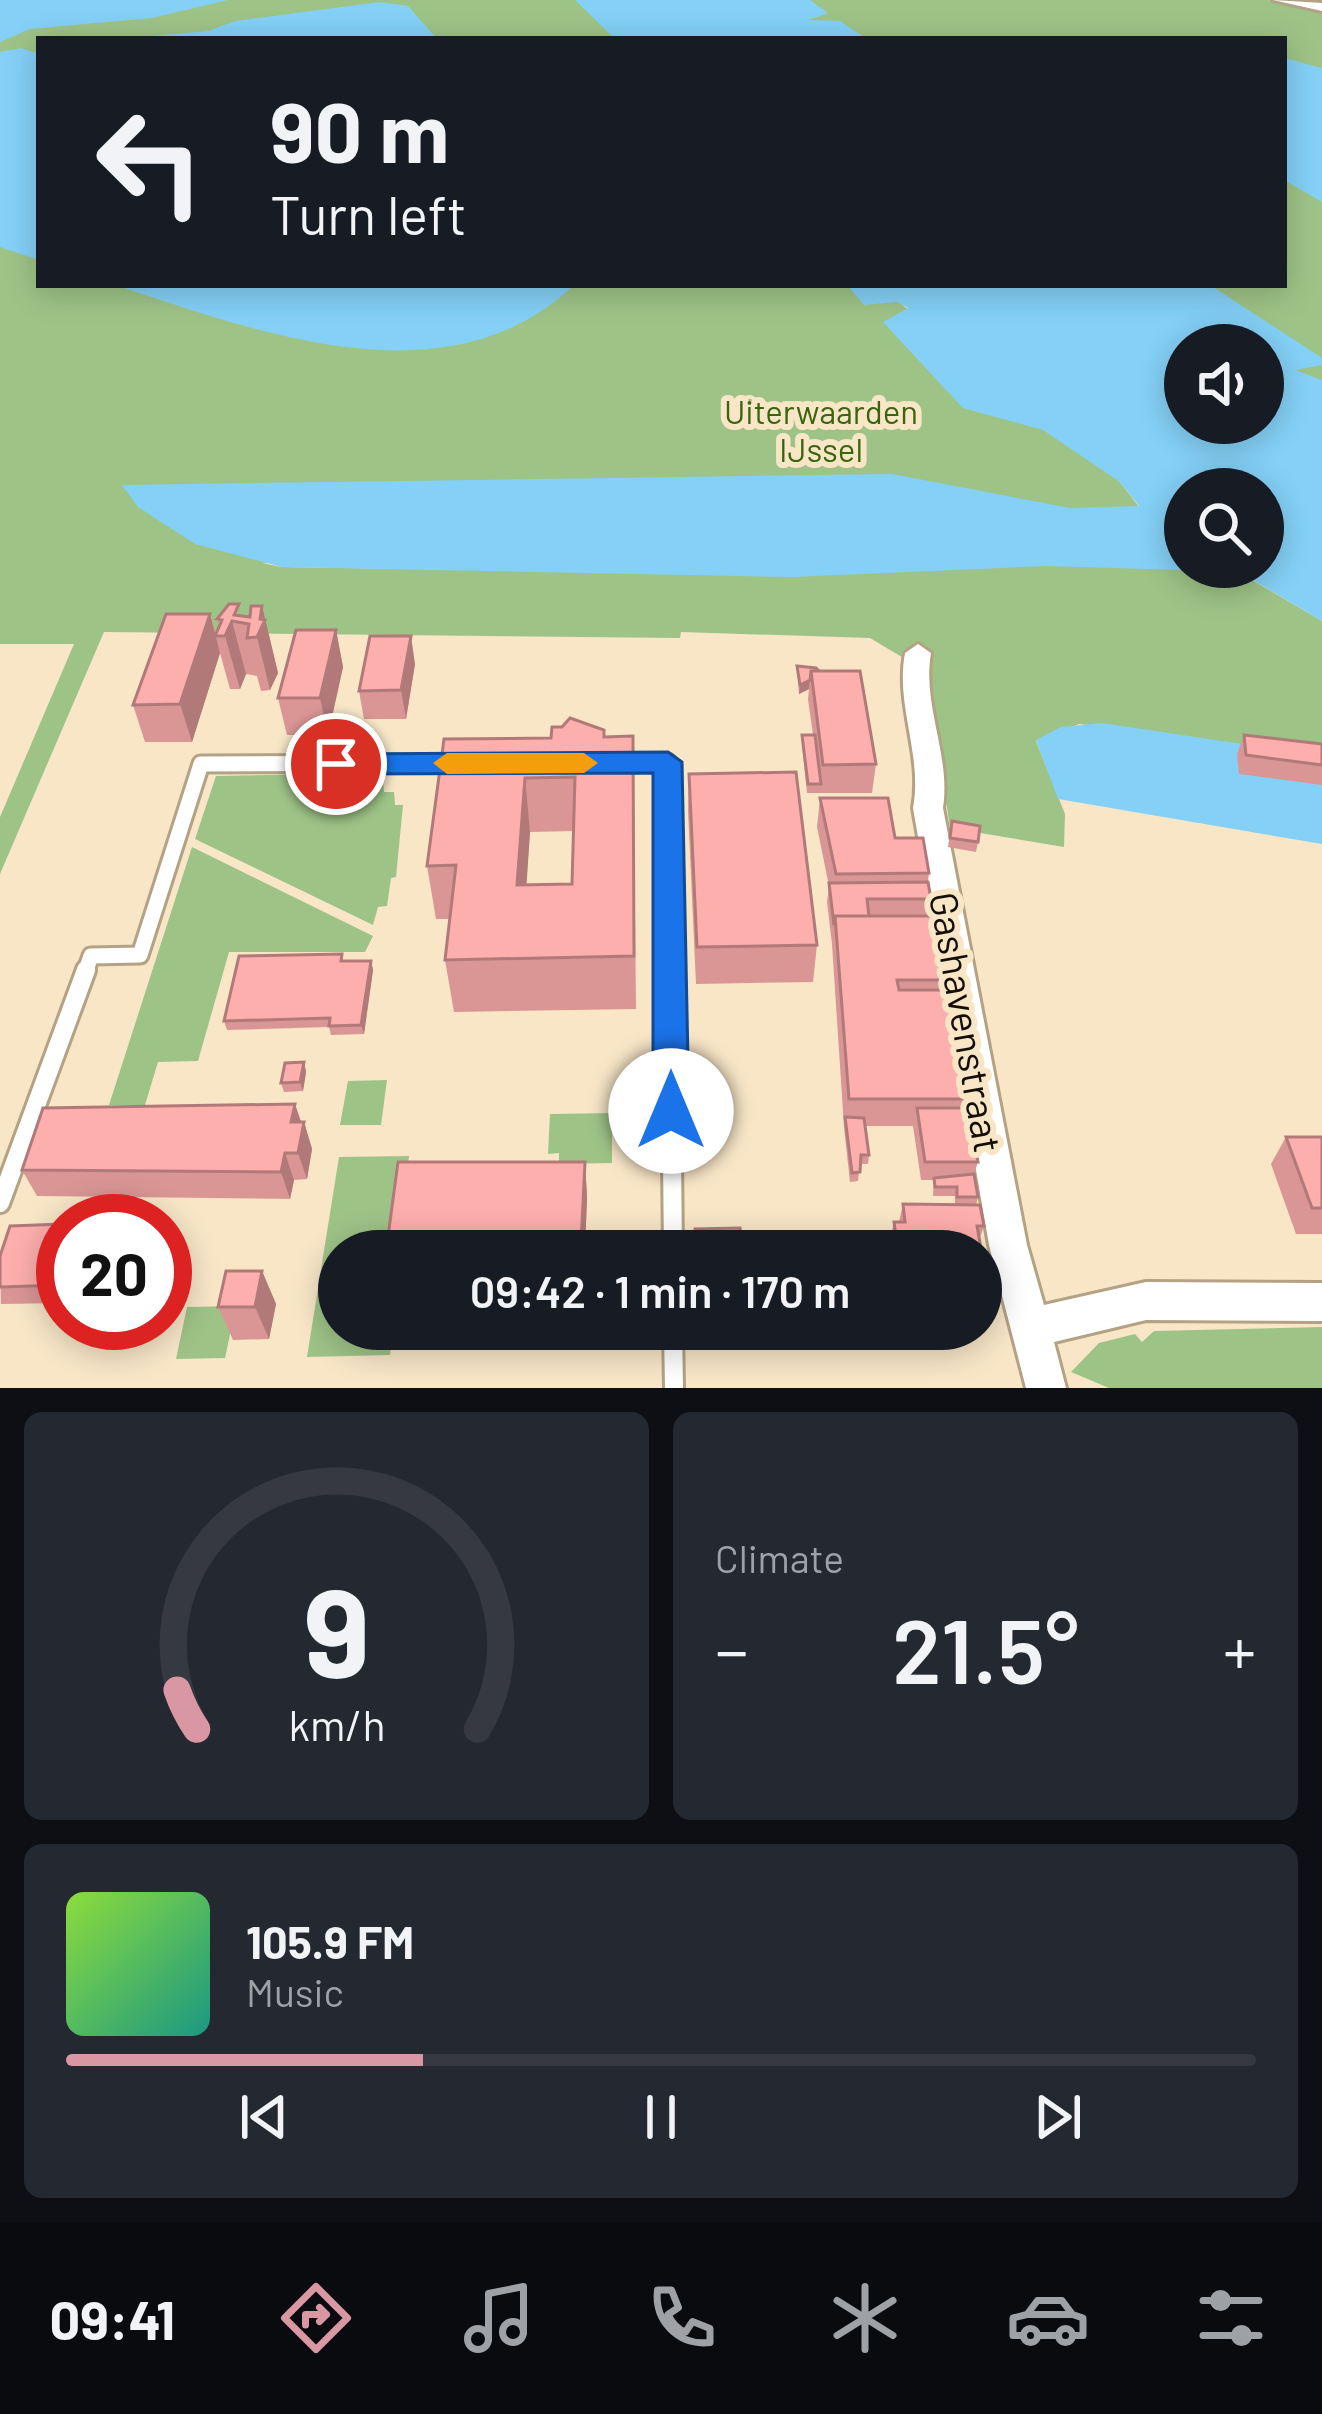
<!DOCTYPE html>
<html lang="en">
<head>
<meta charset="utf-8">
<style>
	:root { --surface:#171b24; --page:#242831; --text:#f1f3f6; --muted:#9ea1a6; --line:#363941; --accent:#d897a3 }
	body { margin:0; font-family:Barlow,sans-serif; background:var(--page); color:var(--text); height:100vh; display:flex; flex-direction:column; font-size:45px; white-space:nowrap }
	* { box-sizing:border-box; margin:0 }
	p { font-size:39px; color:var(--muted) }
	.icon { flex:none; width:66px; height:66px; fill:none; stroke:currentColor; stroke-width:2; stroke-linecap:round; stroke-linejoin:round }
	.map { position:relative; height:1388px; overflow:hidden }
	.drawer { display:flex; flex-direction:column; gap:24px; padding:24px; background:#0d0f14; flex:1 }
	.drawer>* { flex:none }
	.banner { position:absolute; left:36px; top:36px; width:1251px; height:252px; border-radius:0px; box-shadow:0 6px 30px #0003; background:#171b24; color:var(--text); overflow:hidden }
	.fabs { position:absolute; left:1164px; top:324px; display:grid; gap:24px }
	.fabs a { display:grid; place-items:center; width:120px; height:120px; border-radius:50%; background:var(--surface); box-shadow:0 6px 30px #0003; font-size:60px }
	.speed { position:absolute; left:36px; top:1194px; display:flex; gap:24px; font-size:60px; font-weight:700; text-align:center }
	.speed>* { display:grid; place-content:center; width:156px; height:156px; border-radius:50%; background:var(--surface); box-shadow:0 6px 30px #0003; line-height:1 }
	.speed .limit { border:18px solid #d22; background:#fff; color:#111 }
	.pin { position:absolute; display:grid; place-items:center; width:102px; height:102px; color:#fff; margin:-51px; border:6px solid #fff; border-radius:50%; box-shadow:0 3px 12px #0007 }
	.me { position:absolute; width:132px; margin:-66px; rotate:0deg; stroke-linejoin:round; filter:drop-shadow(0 0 9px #0008) }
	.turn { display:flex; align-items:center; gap:42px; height:252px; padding:0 36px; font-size:54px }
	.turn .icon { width:156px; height:156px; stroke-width:2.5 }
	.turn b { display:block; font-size:84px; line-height:102px }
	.big { font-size:90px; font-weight:600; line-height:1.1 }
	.drawer .card { flex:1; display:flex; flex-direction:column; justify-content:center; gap:18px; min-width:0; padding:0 42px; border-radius:18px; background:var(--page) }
	.drawer .dial { align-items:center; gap:0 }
	.dial svg { height:312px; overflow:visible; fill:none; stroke:var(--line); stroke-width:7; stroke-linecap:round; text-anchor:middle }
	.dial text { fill:var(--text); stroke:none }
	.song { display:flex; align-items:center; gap:36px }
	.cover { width:144px; height:144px; border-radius:18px; background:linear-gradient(135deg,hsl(90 70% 55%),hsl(170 70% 35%)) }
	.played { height:12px; border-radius:6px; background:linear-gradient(90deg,var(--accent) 30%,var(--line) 30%) }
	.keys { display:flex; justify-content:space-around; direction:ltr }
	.heat { display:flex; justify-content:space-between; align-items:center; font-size:66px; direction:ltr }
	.drawer .tiles { flex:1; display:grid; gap:24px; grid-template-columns:1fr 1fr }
	.card:last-child { grid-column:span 2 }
	.trip { position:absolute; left:318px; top:1230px; width:684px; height:120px; border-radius:60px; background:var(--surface); box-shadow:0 6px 30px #0003; font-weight:600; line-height:120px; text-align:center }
	.tab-bar { display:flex; height:192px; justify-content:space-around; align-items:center; background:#090b0e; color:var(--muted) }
	.tab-bar .icon { width:84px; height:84px }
	.tab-bar .on { color:var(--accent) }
	.tab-bar b { font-size:54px; color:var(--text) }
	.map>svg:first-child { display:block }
	.green { fill:#9ec387; fill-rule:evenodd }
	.water { fill:#84d0f6; fill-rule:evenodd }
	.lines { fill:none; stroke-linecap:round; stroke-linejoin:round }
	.service-far1-casing { stroke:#b3a284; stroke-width:21 }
	.service-casing { stroke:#b3a284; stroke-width:24 }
	.minor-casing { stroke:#b3a284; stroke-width:6 }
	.service-far1 { stroke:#fff; stroke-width:15 }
	.service { stroke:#fff; stroke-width:18 }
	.minor { fill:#fff; fill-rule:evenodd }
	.wall { fill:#da9695; fill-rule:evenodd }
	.shaded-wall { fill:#b17a79 }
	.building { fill:#fdafad; stroke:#b17a79; stroke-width:3; fill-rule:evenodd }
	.route { fill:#1a73e8; stroke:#114b97; stroke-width:3 }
	.slow { fill:#f59e0b }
	.labels { text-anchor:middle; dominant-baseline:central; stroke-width:12; stroke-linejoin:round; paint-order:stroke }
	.park-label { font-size:33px; fill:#39650f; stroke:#f8e6c7 }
	.near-street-label { font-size:39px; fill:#140e04; stroke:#f8e6c7 }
</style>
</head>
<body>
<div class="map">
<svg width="1322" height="1388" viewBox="0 0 1322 1388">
	<rect width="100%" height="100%" fill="#f8e6c7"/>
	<path class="green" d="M0 0H595L635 39H39V285H878L1120 482 1185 567H1230L1322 621V756L1079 724 1036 741 1065 814 1064 847 950 828 927 672 870 638 681 632 680 638 104 632 0 874V817L74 644H0ZM262 563 811 575 282 567Z
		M779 0H1268L1322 9V390L1295 376 1263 345 1166 285H1284V39H835Z
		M374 773 373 780H383L384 792H394L395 805H403L396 877 391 878 387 906 378 907 373 925 195 839 216 776Z
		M192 847 373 936 365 952H229L198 1061 158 1062 145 1105H109Z
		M387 1080 381 1125H340L348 1081Z
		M612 1113V1163L559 1164V1153L548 1154 550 1114Z
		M409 1156 398 1251H339V1329H393L390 1355 307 1357 339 1157Z
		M236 1306 225 1358 176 1359 187 1307Z
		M1322 1327V1388H1109L1071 1372 1099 1343 1135 1334 1142 1342 1154 1331Z"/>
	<path class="water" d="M0 0H228L152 18 30 29 0 42Z
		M575 0H810L828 13 809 20 840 21 867 39H615Z
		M380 2 408 6 437 39H118L208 31 235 21Z
		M21 48 39 54V260L0 247V52Z
		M1284 58 1322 68V202L1284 180Z
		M115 285H574C448 405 258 332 115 285Z
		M847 285H1210L1322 358V365L1295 370 1322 380V621L1251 579 1217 571 1045 566 793 577 282 567 195 544 138 507 122 485 892 474 1070 508 1139 506 1120 482 1043 430 963 408 883 322 908 308 897 302 864 305ZM1185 345H1263V423H1185ZM1185 489H1263V567H1185Z
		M1102 723 1322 756V844L1058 799 1036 740 1061 727Z"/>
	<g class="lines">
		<defs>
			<path id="service-far1" d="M616 763 668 762 670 973
				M85 973 91 956 140 955 201 764 455 763"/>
			<path id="service" d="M670 970 673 1251
				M0 1203 86 970
				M673 1329 674 1388"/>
			<path id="minor" d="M1273 0 1322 3V11Z
				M918 644 931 653C922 706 951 755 943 808L1027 1245 1044 1305 1146 1282 1322 1283V1321L1146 1320 1054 1342 1066 1388H1026L989 1245 913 808C923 755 895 706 905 653Z"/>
		</defs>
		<use href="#service-far1" class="service-far1-casing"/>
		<use href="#service" class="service-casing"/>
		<use href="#minor" class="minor-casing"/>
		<use href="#service-far1" class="service-far1"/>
		<use href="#service" class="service"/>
		<use href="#minor" class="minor"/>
	</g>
	<path class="wall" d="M262 606 278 673 270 690 261 691 257 676 246 674 240 689H230L220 653 192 742H145L133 705 210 614 216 634 219 627 217 619 242 616 250 617Z
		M336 630 343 667 328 735H287L278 698Z
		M415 664 406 719H364L359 691Z
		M797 666 816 668 876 764 872 793H807L802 745V735H813L808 699 809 689 799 694Z
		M1244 735 1322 744V785L1239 774 1237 754Z
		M633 736 636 1009 454 1012 445 960 450 919H436L427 866 444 739ZM574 831 572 884 526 885 530 832Z
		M689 774 817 945 813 982 696 984 688 811Z
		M820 798 895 838 929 873 928 882 931 899 927 916 949 980 947 990 970 1099 967 1108 978 1162 974 1174 978 1197 976 1205 984 1226 979 1240 985 1271 981 1282V1251H887L894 1222H899L903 1204 955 1205V1196H933L934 1180H921L913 1126H865L869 1155 868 1164H860L858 1181 850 1182 844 1127 832 944 827 902 829 886 817 827Z
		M952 821 978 842 976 852 948 847Z
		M344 961H371L373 970 364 1034 331 1035 329 1027 227 1030 224 1021Z
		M304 1062 306 1072 303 1091 284 1092 281 1083Z
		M295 1104 301 1122H304L312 1149 307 1179 294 1180 290 1199 37 1196 22 1170Z
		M1286 1137H1322V1234H1296L1271 1164Z
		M585 1162 587 1197 585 1251H389L387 1244Z
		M63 1224V1303L1 1304 0 1256Z
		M740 1228V1246H728V1251H696Z
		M262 1271 276 1304 269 1339 233 1340 218 1307Z
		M725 1329H762L761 1338H726Z"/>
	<path class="shaded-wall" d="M262 606 278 673 270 690 257 637Z
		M210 614 220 653 192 742 180 704Z
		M232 621 246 674 240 689 225 636Z
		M336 630 343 667 328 735 320 698Z
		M411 636 415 664 406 719 401 690Z
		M810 680 809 689 799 694 800 685Z
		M525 778 530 832 523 938 517 885Z
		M371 961 373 970 364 1034 361 1025Z
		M304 1062 306 1072 303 1091 300 1082Z
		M295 1104 303 1128 304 1122 312 1149 307 1179 298 1153 291 1122Z
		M285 1153 294 1180 290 1199 281 1172Z
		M585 1162 587 1197 585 1251H582Z
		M262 1271 276 1304 269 1339 255 1307Z"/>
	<path class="building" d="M229 604H239L234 615 250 617 251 606H262L260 619 265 620 257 637 247 638 249 624 232 621 225 636H215L222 620 217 619Z
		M166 614H210L180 704 133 705Z
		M296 630H336L320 698H278Z
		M370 636H411L401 690 359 691Z
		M797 666 816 668 819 671H811L810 680 800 685Z
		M811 671H860L876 764 823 765Z
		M570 718 604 730V737L633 736 634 956 445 960 456 865 427 866 444 739 551 738 552 727H562ZM575 777 572 884 517 885 525 778Z
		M802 735H815L821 784H808Z
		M1244 735 1322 744V765L1246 755Z
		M796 772 817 945 697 947 689 774Z
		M820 798H888L895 838H923L929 873 836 874Z
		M952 821 980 826 978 842 950 838Z
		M928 882 931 899H867L869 916H835L834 925 829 883Z
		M835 916H937L949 980H897L899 990H950L970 1099H849Z
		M342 954 341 961H371L361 1025 329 1026 330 1018 224 1021 239 956Z
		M304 1062 300 1082 281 1083 285 1063Z
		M295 1104 291 1122H304L298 1153H285L281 1172 22 1170 43 1108Z
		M917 1108H967L978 1162H925Z
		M845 1117 864 1118 869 1155H861L860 1172 852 1173Z
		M1286 1137H1322V1208H1312Z
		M398 1162H585L581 1243 387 1244Z
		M974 1174 978 1197H957V1187H935L934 1178Z
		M903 1204 980 1205 984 1226H977L985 1271H981V1251H898L894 1222H905Z
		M63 1224V1285L0 1287V1256L10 1226Z
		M740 1228 741 1238H728V1243L715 1244V1251H696L695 1229Z
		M226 1271H262L255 1307H218Z"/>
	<path class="route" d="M668 752 682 762 689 1111 684 1122 671 1127 658 1122 653 1111V773L336 774 322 764 336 754Z"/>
	<path class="slow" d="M447 753H584L598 763 584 773 447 774 433 763Z"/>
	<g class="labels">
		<g class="park-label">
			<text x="821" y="411">Uiterwaarden<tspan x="821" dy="38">IJssel</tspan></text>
		</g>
		<g class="near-street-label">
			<text transform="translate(967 1022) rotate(80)">Gashavenstraat</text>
		</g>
	</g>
</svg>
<div class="fabs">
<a><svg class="icon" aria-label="sound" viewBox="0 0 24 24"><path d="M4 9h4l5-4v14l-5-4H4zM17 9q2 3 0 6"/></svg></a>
<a><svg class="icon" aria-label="search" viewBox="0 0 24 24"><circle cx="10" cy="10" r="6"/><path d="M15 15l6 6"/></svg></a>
</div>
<div class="speed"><div class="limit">20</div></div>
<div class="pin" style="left:336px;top:764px;background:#d93025"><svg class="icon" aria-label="arrive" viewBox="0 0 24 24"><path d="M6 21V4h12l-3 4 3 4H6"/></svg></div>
<svg class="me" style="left:671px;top:1111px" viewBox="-20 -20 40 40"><circle r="19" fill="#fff"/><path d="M0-13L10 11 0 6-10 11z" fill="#1a73e8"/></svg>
<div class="trip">09:42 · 1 min · 170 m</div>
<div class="banner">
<div class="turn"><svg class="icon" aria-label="left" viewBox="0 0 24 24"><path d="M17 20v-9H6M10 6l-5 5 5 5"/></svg><div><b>90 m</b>Turn left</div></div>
</div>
</div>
<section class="drawer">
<div class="tiles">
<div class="card dial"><svg viewBox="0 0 100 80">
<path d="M14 69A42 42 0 1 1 86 69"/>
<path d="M14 69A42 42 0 0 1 9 59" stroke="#d897a3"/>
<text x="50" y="56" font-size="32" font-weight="700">9</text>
<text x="50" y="72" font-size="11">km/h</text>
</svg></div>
<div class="card"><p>Climate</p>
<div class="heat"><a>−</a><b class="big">21.5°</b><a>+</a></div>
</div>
<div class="card">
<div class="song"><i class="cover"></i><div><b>105.9 FM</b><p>Music</p></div></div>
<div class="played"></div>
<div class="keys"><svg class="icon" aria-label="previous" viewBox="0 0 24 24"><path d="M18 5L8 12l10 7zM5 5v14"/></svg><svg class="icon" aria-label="pause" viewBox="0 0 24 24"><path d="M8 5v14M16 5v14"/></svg><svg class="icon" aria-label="next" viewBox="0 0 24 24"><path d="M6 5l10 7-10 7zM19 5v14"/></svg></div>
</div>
</div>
</section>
<nav class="tab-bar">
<b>09:41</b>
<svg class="icon on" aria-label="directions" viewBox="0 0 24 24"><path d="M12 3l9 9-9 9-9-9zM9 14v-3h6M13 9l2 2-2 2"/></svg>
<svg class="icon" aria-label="music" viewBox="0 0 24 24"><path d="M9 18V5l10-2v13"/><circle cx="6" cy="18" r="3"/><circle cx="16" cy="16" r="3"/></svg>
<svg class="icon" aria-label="phone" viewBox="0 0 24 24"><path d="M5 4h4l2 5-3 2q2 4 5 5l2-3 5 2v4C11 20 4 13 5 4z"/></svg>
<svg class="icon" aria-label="climate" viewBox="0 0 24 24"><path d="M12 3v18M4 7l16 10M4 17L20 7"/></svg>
<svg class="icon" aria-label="car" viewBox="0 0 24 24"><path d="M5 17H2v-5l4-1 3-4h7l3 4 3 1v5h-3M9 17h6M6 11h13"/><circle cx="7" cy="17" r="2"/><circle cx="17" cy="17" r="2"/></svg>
<svg class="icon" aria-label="filters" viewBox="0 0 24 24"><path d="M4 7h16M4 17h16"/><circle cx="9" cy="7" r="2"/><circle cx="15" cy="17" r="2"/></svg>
</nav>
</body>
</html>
